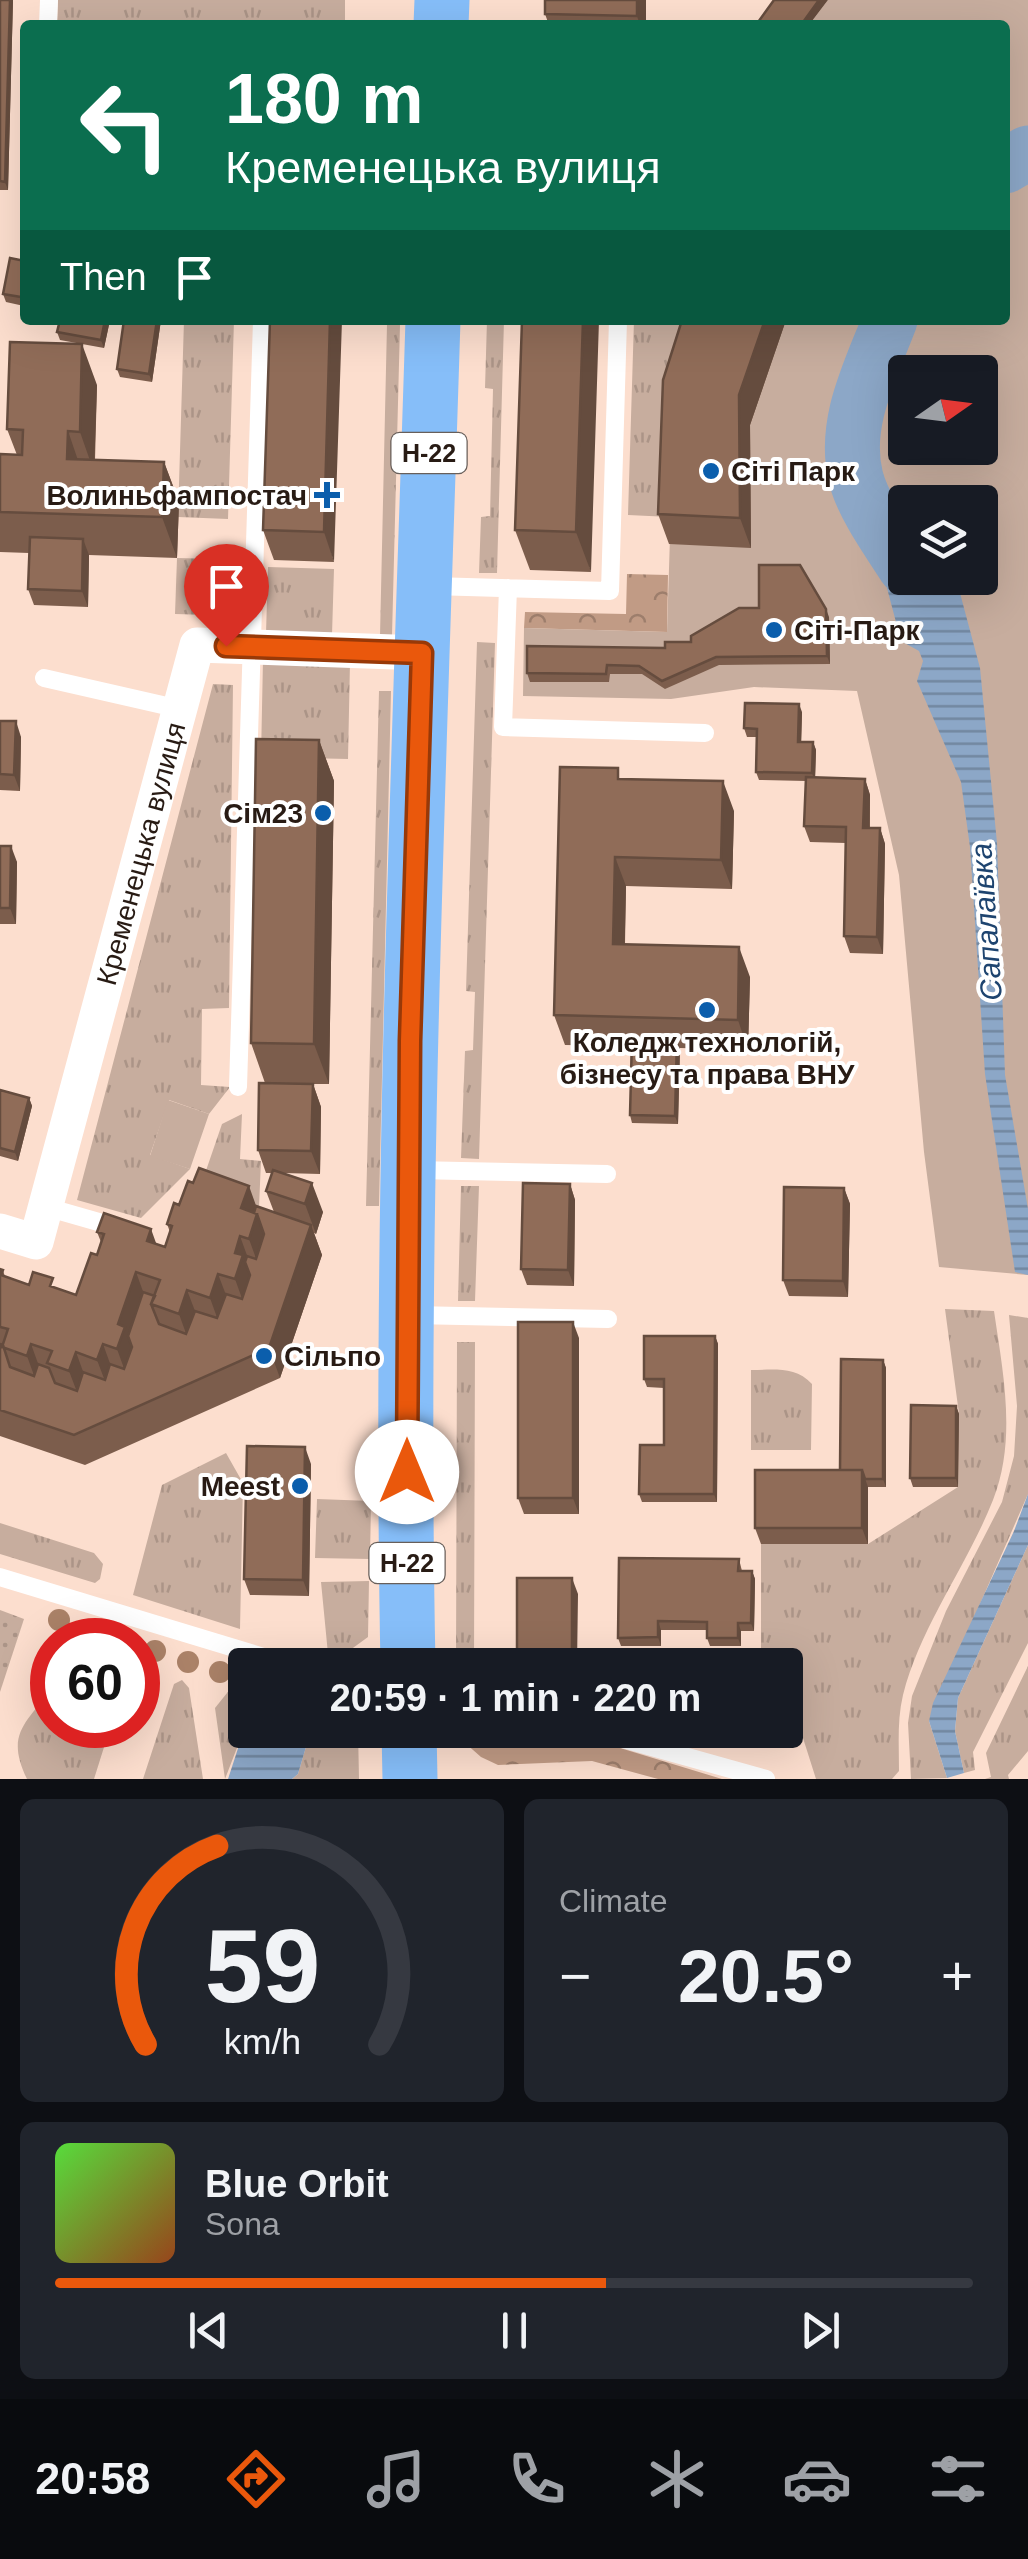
<!DOCTYPE html>
<html lang="en">
<head>
<meta charset="utf-8">
<style>
	:root { --surface:#171b24; --page:#20242c; --text:#f1f3f6; --muted:#9ea1a6; --line:#363941; --accent:#ea580c }
	body { margin:0; font-family:Arial,sans-serif; background:var(--page); color:var(--text); height:100vh; display:flex; flex-direction:column; font-size:38px; white-space:nowrap }
	* { box-sizing:border-box; margin:0 }
	p { font-size:32px; color:var(--muted) }
	.icon { flex:none; width:55px; height:55px; fill:none; stroke:currentColor; stroke-width:2; stroke-linecap:round; stroke-linejoin:round }
	.map { position:relative; height:1779px; overflow:hidden }
	.sheet { display:flex; flex-direction:column; gap:20px; padding:20px; background:#0d0f14; flex:1 }
	.sheet>* { flex:none }
	.top-card { position:absolute; left:20px; top:20px; width:990px; height:305px; border-radius:10px; box-shadow:0 10px 40px #0002; background:#0b6e4f; color:#fff; overflow:hidden }
	.needle { width:65px; rotate:76deg }
	.fabs { position:absolute; left:888px; top:355px; display:grid; gap:20px }
	.fabs a { display:grid; place-items:center; width:110px; height:110px; border-radius:10px; background:var(--surface); box-shadow:0 10px 40px #0002; font-size:50px }
	.speed { position:absolute; left:30px; top:1618px; display:flex; gap:20px; font-size:50px; font-weight:700; text-align:center }
	.speed>* { display:grid; place-content:center; width:130px; height:130px; border-radius:50%; background:var(--surface); box-shadow:0 10px 40px #0002; line-height:1 }
	.speed .limit { border:15px solid #d22; background:#fff; color:#111 }
	.pin { position:absolute; display:grid; place-items:center; width:85px; height:85px; color:#fff; margin:-102px -42px; border-radius:50% 50% 50% 0; rotate:-45deg; box-shadow:0 0 10px #0007 }
	.pin .icon { rotate:45deg }
	.me { position:absolute; width:110px; margin:-55px; rotate:0deg; stroke-linejoin:round; filter:drop-shadow(0 0 8px #0008) }
	.turn { display:flex; align-items:center; gap:35px; height:210px; padding:0 40px; font-size:45px }
	.turn .icon { width:130px; height:130px; stroke-width:2.5 }
	.turn b { display:block; font-size:70px; line-height:85px }
	.then { display:flex; align-items:center; height:95px; padding:0 40px; background:#0003; gap:20px; font-size:38px }
	.big { font-size:75px; font-weight:600; line-height:1.1 }
	.sheet .widget { flex:1; display:flex; flex-direction:column; justify-content:center; gap:15px; min-width:0; padding:0 35px; border-radius:15px; background:var(--page) }
	.sheet .dial { align-items:center; gap:0 }
	.dial svg { height:260px; overflow:visible; fill:none; stroke:var(--line); stroke-width:7; stroke-linecap:round; text-anchor:middle }
	.dial text { fill:var(--text); stroke:none }
	.song { display:flex; align-items:center; gap:30px }
	.cover { width:120px; height:120px; border-radius:15px; background:linear-gradient(135deg,hsl(110 70% 55%),hsl(20 70% 35%)) }
	.played { height:10px; border-radius:5px; background:linear-gradient(90deg,var(--accent) 60%,var(--line) 60%) }
	.keys { display:flex; justify-content:space-around; direction:ltr }
	.heat { display:flex; justify-content:space-between; align-items:center; font-size:55px; direction:ltr }
	.sheet .tiles { flex:1; display:grid; gap:20px; grid-template-columns:1fr 1fr }
	.widget:last-child { grid-column:span 2 }
	.trip { position:absolute; left:228px; top:1648px; width:575px; height:100px; border-radius:10px; background:var(--surface); box-shadow:0 10px 40px #0002; font-weight:600; line-height:100px; text-align:center }
	.tab-bar { display:flex; height:160px; justify-content:space-around; align-items:center; background:#090b0e; color:var(--muted) }
	.tab-bar .icon { width:70px; height:70px }
	.tab-bar .current { color:var(--accent) }
	.tab-bar b { font-size:45px; color:var(--text) }
	.map>svg:first-child { display:block }
	.grass { fill:url(#grass-tufts) }
	.forest { fill:url(#forest-crowns) }
	.park { fill:#c7ad9e; fill-rule:evenodd }
	.garden { fill:url(#garden-dots) }
	.water { fill:url(#water-rules) }
	.lines { fill:none; stroke-linecap:round; stroke-linejoin:round }
	.river { stroke:#8ca7c7; stroke-width:55 }
	.service { stroke:#fff; stroke-width:18 }
	.minor { stroke:#fff; stroke-width:35 }
	.primary { stroke:#86bef9; stroke-width:55 }
	.tree { fill:#ab8268 }
	.wall { fill:#7c5d4c }
	.shaded-wall { fill:#654c3e }
	.building { fill:#906c58; stroke:#654c3e; stroke-width:2.5 }
	.route-casing { stroke:#983908; stroke-width:25 }
	.route { stroke:#ea580c; stroke-width:18 }
	.poi-dot { fill:#0b5eac; stroke:#fff; stroke-width:4 }
	.labels { text-anchor:middle; dominant-baseline:central; stroke-width:8; stroke-linejoin:round; paint-order:stroke }
	.shield { fill:#fff; stroke:#685f5a; stroke-width:2.5 }
	.shield-label { font-size:25px; font-weight:bold; fill:#281b14 }
	.poi-label { font-size:28px; font-weight:bold; fill:#281b14; stroke:#fff; text-anchor:start }
	.street-label { font-size:28px; fill:#281b14; stroke:#fff }
	.water-label { font-size:30px; font-style:italic; fill:#1e446f; stroke:#fff }
</style>
</head>
<body>
<div class="map">
<svg width="1028" height="1779" viewBox="0 0 1028 1779">
	<defs>
		<pattern id="grass-tufts" width="24" height="20" patternUnits="userSpaceOnUse" patternTransform="scale(2.5)"><rect width="24" height="20" fill="#c7ad9e"/><path d="M3 7l-1-3M5 7V3M7 7l1-3M15 17l-1-3M17 17v-4M19 17l1-3" fill="none" stroke="#ab9487"/></pattern>
		<pattern id="forest-crowns" width="20" height="18" patternUnits="userSpaceOnUse" patternTransform="scale(2.5)"><rect width="20" height="18" fill="#c19b85"/><path d="M2 6a3 3 0 1 1 6 0M12 15a3 3 0 1 1 6 0" fill="none" stroke="#9d7e6c"/></pattern>
		<pattern id="garden-dots" width="8" height="8" patternUnits="userSpaceOnUse" patternTransform="scale(2.5)"><rect width="8" height="8" fill="#c7ad9e"/><path d="M2 2h.1M6 6h.1" fill="none" stroke="#ab9487" stroke-width="1.8" stroke-linecap="round"/></pattern>
		<pattern id="water-rules" width="6" height="5" patternUnits="userSpaceOnUse" patternTransform="scale(2.5)"><rect width="6" height="5" fill="#8ca7c7"/><path d="M0 2.5h6" fill="none" stroke="#7287a0"/></pattern>
	</defs>
	<rect width="100%" height="100%" fill="#fcdece"/>
	<path class="grass" d="M58 0H345V25H57Z
		M184 320H234L228 519 178 517Z
		M487 320H504L497 573H479L481 517 490 516 493 389 485 388Z
		M634 320H701L670 517 628 515Z
		M387 324 400 325 392 636H380Z
		M177 558 215 559 242 596V616L175 614Z
		M268 567 334 569 332 635 266 633Z
		M477 642 495 643 479 1159 461 1158 465 1051 473 1050 475 992 466 991Z
		M263 659 350 662 348 759 261 757Z
		M213 684 233 685 229 1008 202 1009 201 1085 230 1087 209 1114 169 1100 150 1155 190 1169 141 1218 77 1200Z
		M379 691H391L379 1206H366Z
		M242 1114 240 1159 261 1161 259 1207 200 1188 222 1124Z
		M461 1186H479L475 1301H458Z
		M945 1309 994 1311C1003 1373 1017 1439 993 1500 967 1566 921 1625 903 1695 897 1720 899 1746 899 1771L892 1779H816L803 1738 764 1730H785V1665H761V1544H868L958 1487 959 1414Z
		M1009 1315 1028 1318V1494L929 1721 947 1778 911 1779 908 1723 912 1696 946 1611 1002 1502 1014 1456 1017 1406Z
		M457 1342H475L474 1665H456Z
		M751 1370C774 1370 795 1366 812 1384L811 1450H751Z
		M226 1453 243 1483 240 1629 133 1595 162 1485Z
		M317 1499 371 1501 370 1559 315 1558Z
		M0 1523 94 1553 103 1564 100 1579 95 1583 0 1554Z
		M1028 1545V1643L973 1752 975 1770 964 1773 955 1731 958 1698Z
		M369 1581 368 1637 346 1653 328 1654 321 1582Z
		M1028 1666V1751L1008 1775 1009 1779H985L991 1777 986 1753Z
		M182 1680 189 1688 203 1779H143L174 1684Z
		M245 1684V1727L225 1779 215 1708 231 1688Z
		M52 1688V1725H111L94 1779H27C5 1733 26 1724 52 1688Z
		M311 1730H358L359 1779H292L298 1774Z"/>
	<path class="forest" d="M627 574 668 575 667 632 524 628 525 612 626 614Z
		M574 1734 722 1779H658L592 1761 498 1765 481 1757 456 1735Z"/>
	<path class="park" d="M828 0H1028V1275L939 1267 924 1152 899 875 857 691 754 687 671 699 523 696 524 628 667 632 674 410 701 320H1005V25H809ZM905 372H980V448H905ZM905 502H980V578H905Z
		M168 1100 209 1114 190 1169 150 1156Z"/>
	<path class="garden" d="M0 1610 24 1619 0 1692Z"/>
	<path class="water" d="M867 495 884 525 905 534V578H956L980 668 997 843 1005 1075 1028 1209V1275L1015 1272 985 1074 970 847 961 782 917 681 923 661 919 651 901 641 874 539 855 497Z
		M1028 1494V1545L958 1698 955 1731 964 1773 947 1778 929 1721 933 1703 1014 1531Z
		M245 1727V1730H311L298 1774 292 1779H228Z"/>
	<g class="lines">
		<path class="river" d="M1005 166 1028 153
			M890 320C871 370 842 423 856 478 863 506 889 542 905 567"/>
		<path class="service" d="M48 25 49 0
			M432 586 610 591 618 320
			M508 588 503 727 705 733
			M44 678 180 709
			M238 1087 262 320
			M414 1170 607 1174
			M46 1207 123 1229
			M412 1315 608 1319
			M0 1577 290 1665
			M591 1730 766 1779"/>
		<path class="minor" id="s1" d="M0 1231 36 1242 197 645 422 653"/>
		<path class="primary" d="M441 25 442 0
			M408 1665C399 1217 419 768 433 320
			M409 1730 410 1779"/>
	</g>
	<g class="tree">
		<circle cx="59" cy="1620" r="11"/>
		<circle cx="155" cy="1651" r="11"/>
		<circle cx="188" cy="1662" r="11"/>
		<circle cx="220" cy="1672" r="11"/>
	</g>
	<path class="wall" d="M0 0H13L8 190H0Z
		M545 0H646V25H549L545 14Z
		M25 261 24 306 6 302 3 294Z
		M60 320H110L104 348 60 340 57 332Z
		M161 320 152 382 120 377 117 369Z
		M270 320 334 562 274 560 263 530Z
		M522 320 591 572 530 570 515 530Z
		M682 320H786L750 425 751 548 669 544 658 514Z
		M97 385 95 460 164 462 179 502 177 558 89 555 88 607 34 605 28 589 29 553 0 552V454L17 455 7 429Z
		M829 617 830 664 719 665 665 689 642 674H610L609 682H530L527 673Z
		M802 712 801 742H813L816 750 815 777 865 779 870 795V828H880L885 844 883 954 850 953 844 936 846 843 810 842 804 826 806 781 759 780 756 772 757 737H747L744 728Z
		M0 721 21 737 20 791 0 790Z
		M319 740 334 781 329 1084H313L321 1107 320 1174 283 1173 323 1212 316 1234 314 1233 322 1255 280 1378 85 1465 0 1436V1269L3 1270 5 1277 29 1285 56 1288 76 1295 97 1255 101 1242 97 1232 165 1247 170 1232 167 1224 179 1205 256 1206 274 1212 266 1191 272 1173H266L258 1150 265 1083 251 1043Z
		M622 779 734 811 732 889 626 886 625 944 750 977 748 1050 680 1048 678 1124 632 1123 630 1115 631 1046 565 1045 554 1015Z
		M0 846 17 862 16 924H0Z
		M0 1090 29 1098 32 1106 18 1161 0 1156Z
		M570 1184 575 1200 574 1286 527 1285 521 1269Z
		M844 1188 850 1204 848 1297 789 1296 783 1280Z
		M715 1336 718 1344 717 1502H642L639 1494 664 1445V1388L647 1387 644 1379Z
		M579 1338V1514H524L518 1498Z
		M883 1360 886 1368V1487H868V1544H761L755 1528 840 1470Z
		M956 1406 959 1414 958 1487H913L910 1478Z
		M311 1464 309 1596 250 1595 244 1579Z
		M739 1559 742 1571H752L755 1579 754 1631H741V1646H710L707 1638V1630H661V1646H621L618 1638Z"/>
	<path class="shaded-wall" d="M10 0H13L8 190 5 182Z
		M637 0H646V25H640L637 16Z
		M819 0H828L809 25H801Z
		M25 279V302L24 306 21 297Z
		M105 320H110L104 348 101 340Z
		M157 320H161L152 382 149 374Z
		M330 320H342L334 562 324 532Z
		M583 320H599L591 572 576 532Z
		M765 320H786L750 425 751 548 740 518 739 395Z
		M82 344 97 385 94 472 80 432Z
		M68 431 82 472 67 459Z
		M164 462 179 502 177 558 162 517Z
		M83 539 89 555 88 607 82 591Z
		M826 609 829 617 830 664 827 656Z
		M799 704 802 712 801 750 798 742Z
		M16 721 21 737 20 791 14 775Z
		M319 740 334 781 329 1084 314 1044Z
		M813 742 816 750 815 782 812 773Z
		M865 779 870 795 869 844 863 828Z
		M723 781 734 811 732 889 721 860Z
		M880 828 885 844 883 954 877 937Z
		M11 846 17 862 16 924 10 908Z
		M615 857 626 886 624 974 613 944Z
		M739 947 750 977 748 1050 738 1020Z
		M677 1039 680 1048 678 1124 675 1116Z
		M313 1084 321 1107 320 1174 311 1151Z
		M29 1098 32 1106 18 1161 15 1152Z
		M312 1183 323 1212 316 1234 305 1204Z
		M570 1184 575 1200 574 1286 568 1270Z
		M249 1186 267 1236V1289L249 1239 241 1208Z
		M844 1188 850 1204 848 1297 843 1281Z
		M311 1225 322 1255 280 1378 269 1348Z
		M151 1229 169 1279 147 1241Z
		M240 1236 258 1286 253 1329 235 1279V1253Z
		M136 1272 154 1322 135 1399 117 1349 118 1324Z
		M218 1274 237 1324 228 1348 210 1298Z
		M187 1290 206 1340 197 1364 179 1314Z
		M573 1322 579 1338V1514L573 1498Z
		M715 1336 718 1344 717 1502 714 1494Z
		M31 1344 49 1394 45 1406 27 1356Z
		M103 1344 121 1394 116 1410 97 1360Z
		M76 1352 94 1402 88 1421 69 1371Z
		M883 1360 886 1368V1487L883 1479Z
		M956 1406 959 1414 958 1487 956 1478Z
		M305 1447 311 1464 309 1596 303 1580Z
		M862 1470 868 1487V1544L862 1528Z
		M752 1571 755 1579 754 1631 751 1623Z
		M572 1578 578 1594 577 1665H572Z
		M658 1621 661 1630V1646L658 1637Z
		M738 1623 741 1631V1646L738 1638Z"/>
	<path class="building" d="M0 0H10L5 182 0 181Z
		M545 0H637V16L545 14Z
		M774 0H819L801 25H756Z
		M10 258 25 261V279L21 297 3 294Z
		M60 320H105L101 340 57 332Z
		M124 320H157L149 374 117 369Z
		M270 320H330L324 532 263 530Z
		M522 320H583L576 532 515 530Z
		M682 320H765L739 395 740 518 658 514 663 380Z
		M10 342 82 344 80 432 68 431 67 459 164 462 162 517 0 512V454L22 455 23 430 7 429Z
		M30 537 83 539 82 591 28 589Z
		M759 565H800L826 609 827 656 716 657 662 681 639 666 607 665 606 674 527 673V646L665 648V642H691V636L739 608H759Z
		M745 703 799 704 798 742H813L812 773 756 772 757 729 744 728Z
		M0 721H16L14 775 0 774Z
		M256 739 319 740 314 1044 251 1043Z
		M560 767 618 768V779L723 781 721 860 615 857 613 944 739 947 738 1020 554 1015Z
		M806 777 865 779 863 828H880L877 937 844 936 846 827 804 826Z
		M0 846H11L10 908H0Z
		M632 1038 677 1039 675 1116 630 1115Z
		M259 1083 313 1084 311 1151 258 1150Z
		M0 1090 29 1098 15 1152 0 1148Z
		M199 1168 249 1186 241 1208 257 1214 249 1239 240 1236 235 1253 243 1255 235 1279 218 1274 210 1298 187 1290 179 1314 151 1304 160 1280 136 1272 118 1324 125 1327 117 1349 103 1344 97 1360 76 1352 69 1371 47 1363 52 1351 31 1344 27 1356 2 1347 8 1329 0 1327V1269L3 1270 1 1275 29 1285 33 1272 53 1278 50 1286 76 1295 91 1253 97 1255 104 1234 97 1232 104 1213 151 1229 147 1241 165 1247 172 1226 167 1224 174 1203 179 1205 188 1181 193 1183Z
		M273 1170 312 1183 305 1204 266 1191Z
		M523 1183 570 1184 568 1270 521 1269Z
		M784 1187 844 1188 843 1281 783 1280Z
		M256 1206 311 1225 269 1348 74 1435 0 1410V1344L3 1345 10 1367 34 1376 38 1364 49 1368 55 1383 77 1391 83 1372 105 1380 110 1364 124 1369 132 1347 128 1336 143 1292 155 1296 151 1304 159 1324 186 1334 195 1311 217 1318 226 1294 242 1299 250 1275 245 1262 247 1256 256 1259 264 1234 257 1214 254 1213Z
		M518 1322H573V1498H518Z
		M644 1336H715L714 1494H639L640 1445H664V1379H644Z
		M841 1359 883 1360V1479H865L862 1470H840Z
		M911 1405 956 1406V1478H910Z
		M247 1446 305 1447 303 1580 244 1579Z
		M755 1470H862V1528H755Z
		M619 1558 739 1559 738 1571H752L751 1623H738V1638H707V1622L658 1621V1637L618 1638Z
		M517 1578H572V1665H517Z"/>
	<g class="lines">
		<defs>
			<path id="route" d="M226 646 422 653 410 1041 407 1472"/>
		</defs>
		<use href="#route" class="route-casing"/>
		<use href="#route" class="route"/>
	</g>
	<g class="poi-dot">
		<circle cx="711" cy="471" r="10"/>
		<path d="M322 480h10v10h10v10h-10v10h-10v-10h-10v-10h10z"/>
		<circle cx="774" cy="630" r="10"/>
		<circle cx="323" cy="813" r="10"/>
		<circle cx="707" cy="1010" r="10"/>
		<circle cx="264" cy="1356" r="10"/>
		<circle cx="300" cy="1486" r="10"/>
	</g>
	<g class="labels">
		<g class="shield">
			<rect x="391.5" y="433" width="75" height="40" rx="8"/>
			<rect x="369.5" y="1543" width="75" height="40" rx="8"/>
		</g>
		<g class="shield-label">
			<text x="429" y="453">Н-22</text>
			<text x="407" y="1563">Н-22</text>
		</g>
		<g class="poi-label">
			<text x="731" y="471">Сіті Парк</text>
			<text x="307" y="495" text-anchor="end">Волиньфампостач</text>
			<text x="794" y="630">Сіті-Парк</text>
			<text x="303" y="813" text-anchor="end">Сім23</text>
			<text x="707" y="1042" text-anchor="middle">Коледж технологій,<tspan x="707" dy="32">бізнесу та права ВНУ</tspan></text>
			<text x="284" y="1356">Сільпо</text>
			<text x="280" y="1486" text-anchor="end">Meest</text>
		</g>
		<g class="street-label">
			<text stroke="none"><textPath href="#s1" startOffset="440">Кременецька вулиця</textPath></text>
		</g>
		<g class="water-label">
			<text transform="translate(986 922) rotate(-94)">Сапалаївка</text>
		</g>
	</g>
</svg>
<div class="fabs">
<a><svg class="needle" viewBox="-14 -14 28 28"><path d="M0-13l5 13h-10z" fill="#e53935"/><path d="M0 13l5-13h-10z" fill="#9ea1a6"/></svg></a>
<a><svg class="icon" aria-label="layers" viewBox="0 0 24 24"><path d="M12 4l9 5-9 5-9-5zM3 14l9 5 9-5"/></svg></a>
</div>
<div class="speed"><div class="limit">60</div></div>
<div class="pin" style="left:226px;top:646px;background:#d93025"><svg class="icon" aria-label="arrive" viewBox="0 0 24 24"><path d="M6 21V4h12l-3 4 3 4H6"/></svg></div>
<svg class="me" style="left:407px;top:1472px" viewBox="-20 -20 40 40"><circle r="19" fill="#fff"/><path d="M0-13L10 11 0 6-10 11z" fill="#ea580c"/></svg>
<div class="trip">20:59 · 1 min · 220 m</div>
<div class="top-card">
<div class="turn"><svg class="icon" aria-label="left" viewBox="0 0 24 24"><path d="M17 20v-9H6M10 6l-5 5 5 5"/></svg><div><b>180 m</b>Кременецька вулиця</div></div>
<div class="then">Then<svg class="icon" aria-label="arrive" viewBox="0 0 24 24"><path d="M6 21V4h12l-3 4 3 4H6"/></svg></div>
</div>
</div>
<section class="sheet">
<div class="tiles">
<div class="widget dial"><svg viewBox="0 0 100 80">
<path d="M14 69A42 42 0 1 1 86 69"/>
<path d="M14 69A42 42 0 0 1 36 8" stroke="#ea580c"/>
<text x="50" y="56" font-size="32" font-weight="700">59</text>
<text x="50" y="72" font-size="11">km/h</text>
</svg></div>
<div class="widget"><p>Climate</p>
<div class="heat"><a>−</a><b class="big">20.5°</b><a>+</a></div>
</div>
<div class="widget">
<div class="song"><i class="cover"></i><div><b>Blue Orbit</b><p>Sona</p></div></div>
<div class="played"></div>
<div class="keys"><svg class="icon" aria-label="previous" viewBox="0 0 24 24"><path d="M18 5L8 12l10 7zM5 5v14"/></svg><svg class="icon" aria-label="pause" viewBox="0 0 24 24"><path d="M8 5v14M16 5v14"/></svg><svg class="icon" aria-label="next" viewBox="0 0 24 24"><path d="M6 5l10 7-10 7zM19 5v14"/></svg></div>
</div>
</div>
</section>
<nav class="tab-bar">
<b>20:58</b>
<svg class="icon current" aria-label="directions" viewBox="0 0 24 24"><path d="M12 3l9 9-9 9-9-9zM9 14v-3h6M13 9l2 2-2 2"/></svg>
<svg class="icon" aria-label="music" viewBox="0 0 24 24"><path d="M9 18V5l10-2v13"/><circle cx="6" cy="18" r="3"/><circle cx="16" cy="16" r="3"/></svg>
<svg class="icon" aria-label="phone" viewBox="0 0 24 24"><path d="M5 4h4l2 5-3 2q2 4 5 5l2-3 5 2v4C11 20 4 13 5 4z"/></svg>
<svg class="icon" aria-label="climate" viewBox="0 0 24 24"><path d="M12 3v18M4 7l16 10M4 17L20 7"/></svg>
<svg class="icon" aria-label="car" viewBox="0 0 24 24"><path d="M5 17H2v-5l4-1 3-4h7l3 4 3 1v5h-3M9 17h6M6 11h13"/><circle cx="7" cy="17" r="2"/><circle cx="17" cy="17" r="2"/></svg>
<svg class="icon" aria-label="filters" viewBox="0 0 24 24"><path d="M4 7h16M4 17h16"/><circle cx="9" cy="7" r="2"/><circle cx="15" cy="17" r="2"/></svg>
</nav>
</body>
</html>
